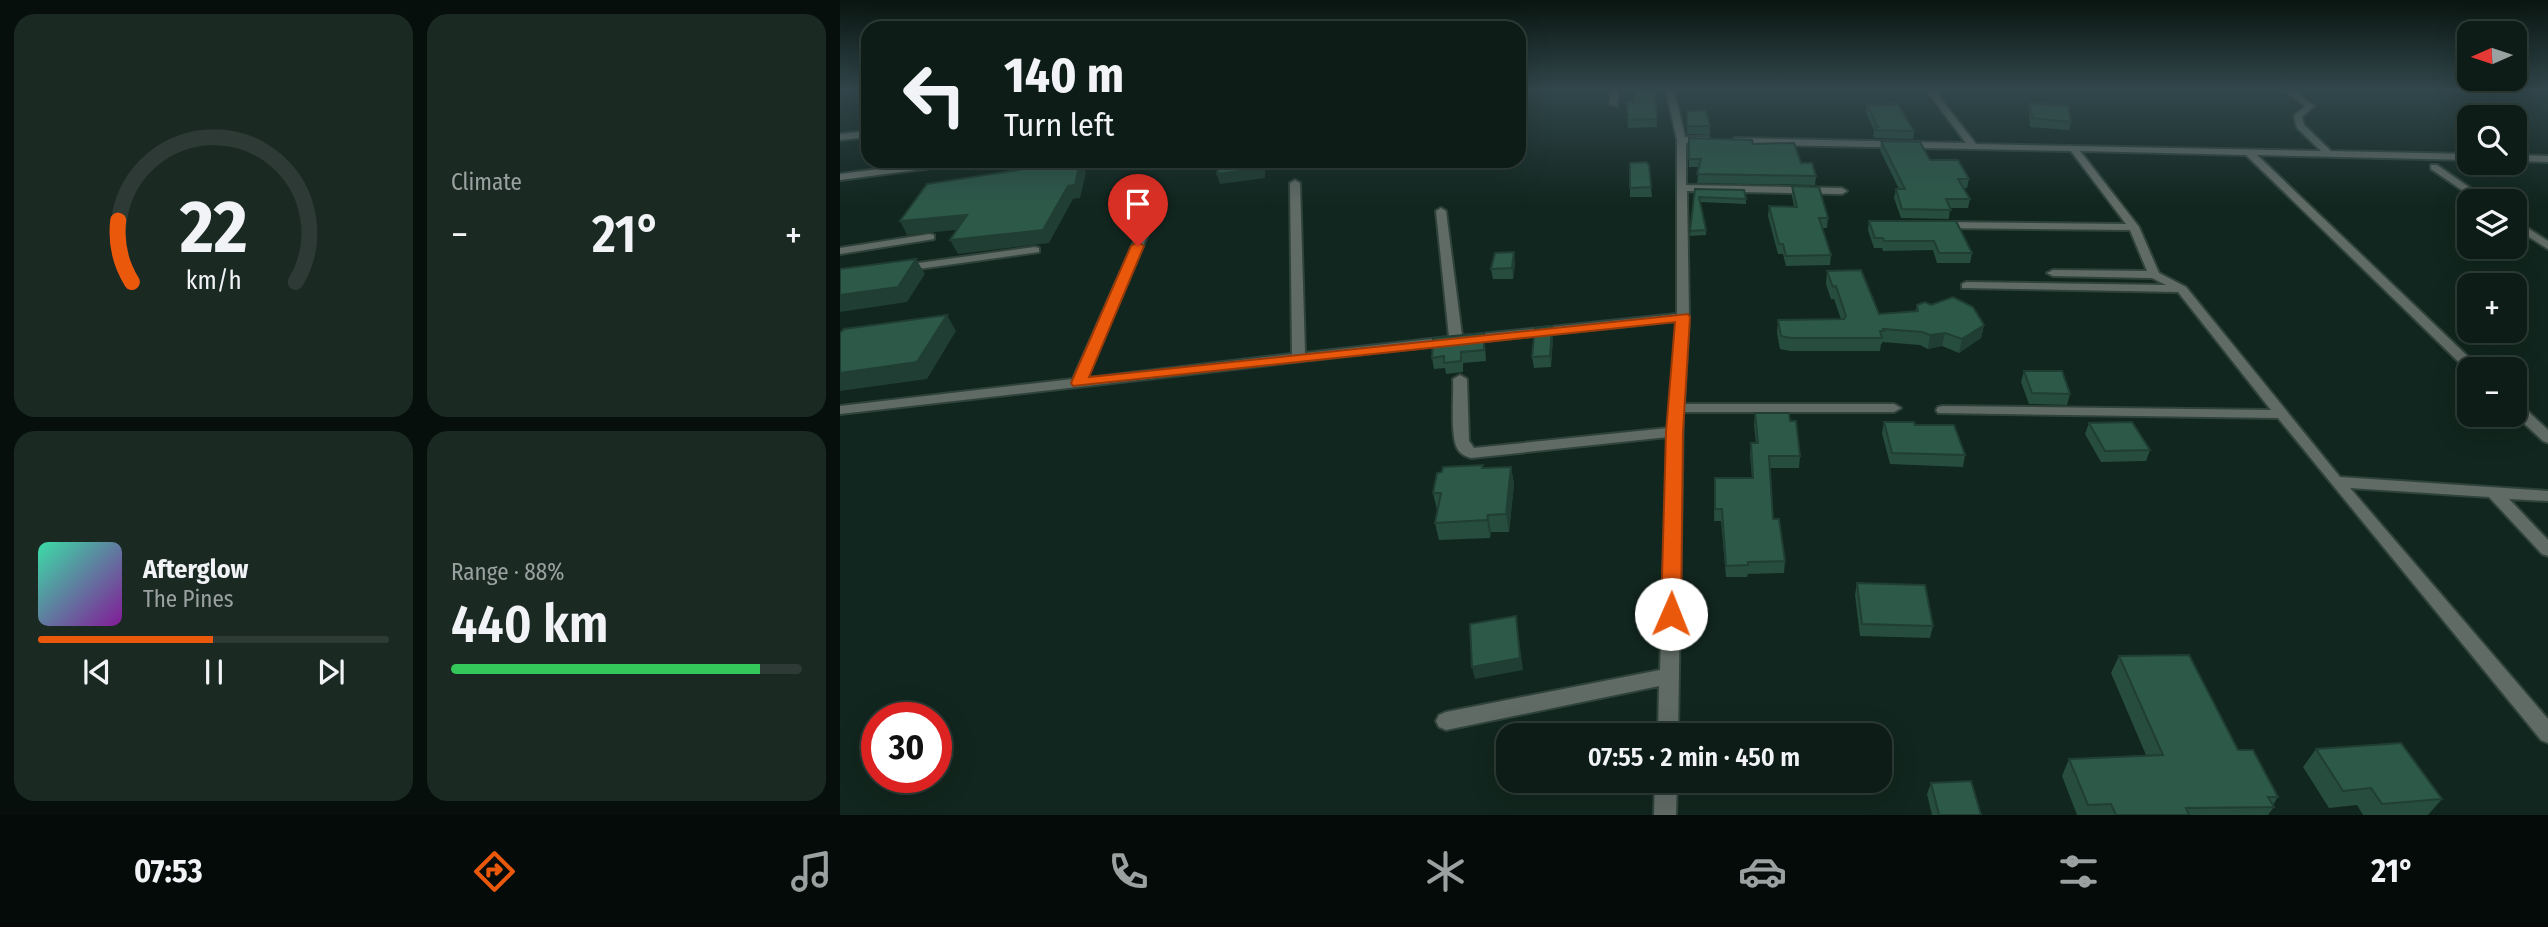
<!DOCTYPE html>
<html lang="en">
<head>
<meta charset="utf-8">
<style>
	:root { --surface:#0d1c16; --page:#1b2923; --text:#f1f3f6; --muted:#9aa1a1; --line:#2d3a35; --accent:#ea580c }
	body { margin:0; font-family:"Fira Sans Condensed",sans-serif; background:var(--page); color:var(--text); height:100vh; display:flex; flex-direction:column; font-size:26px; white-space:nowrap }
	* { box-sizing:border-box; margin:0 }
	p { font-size:23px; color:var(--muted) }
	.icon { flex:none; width:38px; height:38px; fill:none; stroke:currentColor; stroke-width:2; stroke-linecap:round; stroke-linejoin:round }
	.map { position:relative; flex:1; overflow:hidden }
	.drawer { display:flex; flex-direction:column; gap:14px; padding:14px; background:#070f0c; width:840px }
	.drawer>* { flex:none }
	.top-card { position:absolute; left:21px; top:21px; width:665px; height:147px; border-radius:21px; box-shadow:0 7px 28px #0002,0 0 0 2px var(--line); background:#0d1c16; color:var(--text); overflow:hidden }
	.needle { width:46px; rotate:267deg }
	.fabs { position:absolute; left:1617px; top:21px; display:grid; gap:14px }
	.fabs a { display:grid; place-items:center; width:70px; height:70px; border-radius:14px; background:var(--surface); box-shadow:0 7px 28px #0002,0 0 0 2px var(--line); font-size:35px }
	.speed { position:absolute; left:21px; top:702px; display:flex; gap:14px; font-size:35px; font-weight:700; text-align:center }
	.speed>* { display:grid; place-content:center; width:91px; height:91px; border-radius:50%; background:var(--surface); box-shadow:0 7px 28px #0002,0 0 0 2px var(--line); line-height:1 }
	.speed .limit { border:10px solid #d22; background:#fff; color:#111 }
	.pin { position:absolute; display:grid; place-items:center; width:60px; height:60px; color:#fff; margin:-72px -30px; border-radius:50% 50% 50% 0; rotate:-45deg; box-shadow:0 0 7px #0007 }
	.pin .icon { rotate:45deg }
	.me { position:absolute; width:77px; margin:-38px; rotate:1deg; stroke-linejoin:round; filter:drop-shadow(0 0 5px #0008) }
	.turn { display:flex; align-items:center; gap:24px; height:147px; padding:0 28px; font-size:32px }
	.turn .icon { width:91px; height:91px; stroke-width:2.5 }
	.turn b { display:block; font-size:49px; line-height:60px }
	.big { font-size:52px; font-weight:600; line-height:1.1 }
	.drawer .widget { flex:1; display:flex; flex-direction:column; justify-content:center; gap:10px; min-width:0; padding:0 24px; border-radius:21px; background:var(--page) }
	.drawer .dial { align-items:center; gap:0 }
	.dial svg { height:182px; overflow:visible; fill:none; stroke:var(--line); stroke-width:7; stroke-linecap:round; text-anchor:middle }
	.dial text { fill:var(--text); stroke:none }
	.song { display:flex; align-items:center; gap:21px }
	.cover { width:84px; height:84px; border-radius:10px; background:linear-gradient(135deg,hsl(160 70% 55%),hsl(290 70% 35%)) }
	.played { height:7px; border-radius:4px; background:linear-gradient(90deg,var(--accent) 50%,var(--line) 50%) }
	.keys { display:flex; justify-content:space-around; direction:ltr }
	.heat { display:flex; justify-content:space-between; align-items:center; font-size:38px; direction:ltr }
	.charge { height:10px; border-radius:5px; background:linear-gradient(90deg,#34c759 88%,var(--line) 0) }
	.drawer .tiles { flex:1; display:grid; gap:14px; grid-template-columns:repeat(2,1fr) }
	.trip { position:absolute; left:656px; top:723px; width:396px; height:70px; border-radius:21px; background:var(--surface); box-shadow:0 7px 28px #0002,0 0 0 2px var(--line); font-weight:600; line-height:70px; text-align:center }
	.dock { display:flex; height:112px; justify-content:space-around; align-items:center; background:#050b09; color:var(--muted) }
	.dock .icon { width:49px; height:49px }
	.dock .on { color:var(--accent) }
	.dock b { font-size:32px; color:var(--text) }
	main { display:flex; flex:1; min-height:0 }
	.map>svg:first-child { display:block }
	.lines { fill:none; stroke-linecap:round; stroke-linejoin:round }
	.service-casing { stroke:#2f433b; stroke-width:9 }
	.minor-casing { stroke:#2f433b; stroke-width:4 }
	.service { stroke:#616b66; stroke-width:6 }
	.minor { fill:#616b66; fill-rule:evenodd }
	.wall { fill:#274d3f }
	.shaded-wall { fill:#203e33 }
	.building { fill:#2d5949; stroke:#203e33; stroke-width:2 }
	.route { fill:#ea580c; stroke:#983908; stroke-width:2 }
</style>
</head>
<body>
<main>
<section class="drawer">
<div class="tiles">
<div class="widget dial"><svg viewBox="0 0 100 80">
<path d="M14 69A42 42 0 1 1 86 69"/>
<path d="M14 69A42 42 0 0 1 8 42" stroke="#ea580c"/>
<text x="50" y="56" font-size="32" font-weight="700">22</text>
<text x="50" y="72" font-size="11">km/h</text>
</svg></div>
<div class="widget"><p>Climate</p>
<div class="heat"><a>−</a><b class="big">21°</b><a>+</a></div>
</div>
<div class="widget">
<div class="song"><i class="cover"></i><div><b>Afterglow</b><p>The Pines</p></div></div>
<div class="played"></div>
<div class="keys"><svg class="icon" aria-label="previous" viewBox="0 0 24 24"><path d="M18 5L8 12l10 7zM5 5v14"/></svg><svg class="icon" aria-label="pause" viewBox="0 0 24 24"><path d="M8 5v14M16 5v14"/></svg><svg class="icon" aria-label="next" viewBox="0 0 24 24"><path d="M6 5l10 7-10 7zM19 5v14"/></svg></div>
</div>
<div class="widget"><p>Range · 88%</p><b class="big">440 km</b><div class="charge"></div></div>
</div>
</section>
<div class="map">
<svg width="1708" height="815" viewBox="0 0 1708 815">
	<rect width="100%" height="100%" fill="#11261e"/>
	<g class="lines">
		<defs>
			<path id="service" d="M1622 90 1625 91"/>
			<path id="minor" d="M770 90H778L777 106 770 104Z
				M826 90H834L845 137H868L872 140 868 143H846V185L1002 188 1007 191 1002 194 847 191 849 317 844 404H1054L1061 408 1054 412H843L838 735H818L819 686 606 730 599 727 596 721 599 715 606 712 820 670 828 437 631 458C625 456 620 454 617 448 610 434 614 396 613 379L620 375 627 379 629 441 634 448 828 428 837 321 560 350 0 414V406L233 379 312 201 317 198 322 201 247 378 452 354 450 183 455 180 460 183 465 353 609 337 596 211 601 208 606 211 622 336 837 314V140Z
				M1086 90H1094L1136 144 1481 151 1457 128 1454 116 1465 106 1444 90H1453L1474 106 1462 117 1464 125 1491 151 1629 154V160L1417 155 1641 369H1629V372L1406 155 1240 151 1299 227 1319 273 1346 287 1500 477 1708 491V501L1669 499 1708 540V556L1702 554 1649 497 1510 488 1708 719V743L1701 740 1438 418 1098 413 1096 410 1098 407 1103 406 1431 410 1338 292 1122 288V284L1126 282 1326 285 1312 278 1213 276 1207 273 1213 270 1307 271 1290 230 1099 228 1094 225 1099 222 1286 224 1231 151 895 144 891 141 895 138 1126 143Z
				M28 131V137L0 140V134Z
				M1675 155 1708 156V162L1675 161Z
				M101 161H127L122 164 0 180V174Z
				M1591 165H1597L1649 201H1638L1591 169Z
				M1675 220 1708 241V249L1675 228Z
				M90 234 94 235V239L0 254V248Z
				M195 247 199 248V252L64 271 58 268 64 265Z
				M1675 403 1680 404 1708 430V443L1703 441 1675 415Z
				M815 780H837L836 815H814Z"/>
		</defs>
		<use href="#service" class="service-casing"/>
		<use href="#minor" class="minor-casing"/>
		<use href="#service" class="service"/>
		<use href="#minor" class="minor"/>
	</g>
	<path class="wall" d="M815 90 817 127 788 128 787 102H794Z
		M1190 103 1231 122 1229 130 1190 127 1189 111Z
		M1027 105 1074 131 1073 139 1035 138 1033 136 1034 130 1026 113Z
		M847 111 870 126V135L847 134Z
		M849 138 913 144 961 163 976 176 975 185 857 183 859 167H849Z
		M1041 141 1090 160 1129 179 1127 188H1123L1130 199 1128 208H1110L1109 219 1061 218 1054 198 1056 189H1059L1040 150Z
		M790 163 811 187 812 197H790Z
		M952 186 988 218 987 228H982L991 255 990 265 946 266 943 254H938L928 216 929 206 954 207 952 196Z
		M855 189 906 199V204L860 202 866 230V235L850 236Z
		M1029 221 1132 253 1130 263H1097L1093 250 1043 251 1042 248H1034L1028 230Z
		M675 263 673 279H653L651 269Z
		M987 271 1039 314 1076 311 1077 305H1091L1144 325 1141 338 1119 353 1102 346 1088 349 1080 345 1042 342V344H1041L1040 351H950L940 349 937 333 938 320 1001 319 994 299H991L986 284Z
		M713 337 711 367 694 368 692 357Z
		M645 344 646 361 623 363V372L606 374 605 368 594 369 592 358Z
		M1184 371 1230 394 1227 405 1189 404 1181 382Z
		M915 413 950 421 960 456 959 468H930L933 519 945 561 944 573 908 574 907 577H886L881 521H874L875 478H912L910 455 911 443H916L914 425Z
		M1044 422 1075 425 1125 455 1123 467 1050 464 1042 433Z
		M1249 423 1310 450 1306 461 1261 462 1245 434Z
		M671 467 674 484 669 532H651L650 538 599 540 595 523 597 510 593 493 644 468Z
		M1017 583 1093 626 1090 638 1020 636 1015 595Z
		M1279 656 1398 750 1438 797 1433 805 1434 807 1428 815H1237L1222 776 1229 759 1306 755 1271 673Z
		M1476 749 1602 799 1588 815H1523L1517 805 1489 808 1463 767Z
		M1091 783 1141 815H1092L1087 794Z"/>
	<path class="shaded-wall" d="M241 161 246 173 240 198 233 199 209 243 118 254 110 240 228 186Z
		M422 161H430L429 166 425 167V178L380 184 377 174Z
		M494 161H526V165L496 168Z
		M127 215 134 228 67 235 60 221Z
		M674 252 675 263 673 279 672 268Z
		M76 259 85 274 67 302 0 312V295Z
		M107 315 116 331 87 379 0 391V373Z
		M1144 325 1141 338 1119 353 1122 339Z
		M712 326 713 337 711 367 710 356Z
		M1105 333 1102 346 1088 349 1090 335Z
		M671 467 674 484 669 532 666 514Z
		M648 515 651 532 650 538 647 520Z
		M676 616 683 670 635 679 632 667Z"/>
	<path class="building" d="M794 90H815L817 119 788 120 787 102H794Z
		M1190 103 1228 106 1231 122 1192 118Z
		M1058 104 1074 131 1036 130 1035 127H1038L1027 105Z
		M866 110 870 126H847V111Z
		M849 138 912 140 913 144 954 143 961 163H972L976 176 857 174 861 159H849Z
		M1041 141 1080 142 1090 160H1118L1129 179H1118L1130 199H1106L1111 210 1062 209 1056 189H1065Z
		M236 161H240L235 185 228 186 203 230 110 240 127 215 60 221 87 184Z
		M379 161H422V168L377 174Z
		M806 162 809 165 811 187 790 188V163Z
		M952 186 979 187 988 218H979L991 255 946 256 943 244H939L929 206 957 207Z
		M855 189 904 190 906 199 859 197 866 230 850 231Z
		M1029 221H1116L1132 253H1099L1094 241H1044L1043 238H1035Z
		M674 252 672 268 651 269 655 253Z
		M76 259 58 287 0 295V269Z
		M1021 270 1039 314 1078 311 1077 305 1085 302 1091 305 1113 297 1133 307 1144 325 1122 339 1105 333 1090 335 1082 332 1043 329 1044 331H1040L1042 338H951L941 336 938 320 1004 319 1006 316 996 286 993 287 987 271Z
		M107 315 77 362 0 373V333L4 329Z
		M712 326 710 356 692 357 695 328Z
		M644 333V350L621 352V361L604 363V356L592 358 593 338Z
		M1184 371H1222L1230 394 1192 393Z
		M915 413H949L950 421H956L960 456H929L933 519H939L945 561 908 562V565L886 566 882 509H875V478H913L911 443H918Z
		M1044 422H1074L1075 425H1114L1125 455 1052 453Z
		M1292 422 1310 450 1265 451 1249 423Z
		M643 465 642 468 671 467 666 514 648 515 647 520 595 523 601 493H593L597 473 602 472 603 467Z
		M1017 583 1085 585 1093 626 1022 624Z
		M676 616 680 658 632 667 630 624Z
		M1349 655 1398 750H1413L1438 797H1428L1434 807 1346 808 1349 815H1276L1271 804 1248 805 1229 759 1323 755 1279 656Z
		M1561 743 1602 799 1542 804 1531 788 1503 791 1476 749Z
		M1131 781 1141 815H1099L1091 783Z"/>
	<linearGradient id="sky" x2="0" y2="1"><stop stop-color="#091510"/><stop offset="0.44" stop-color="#32474c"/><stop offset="1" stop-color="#32474c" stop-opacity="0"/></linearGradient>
	<rect width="1708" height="204" fill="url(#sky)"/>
	<path class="route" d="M298 242 304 246 249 377 848 314 850 317 843 432 841 614 838 619 831 622 824 619 821 614 826 432 835 322 233 386 231 383 291 246Z"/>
</svg>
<div class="fabs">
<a><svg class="needle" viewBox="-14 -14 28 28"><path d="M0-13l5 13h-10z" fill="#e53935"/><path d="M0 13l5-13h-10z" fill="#9aa1a1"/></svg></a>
<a><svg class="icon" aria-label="search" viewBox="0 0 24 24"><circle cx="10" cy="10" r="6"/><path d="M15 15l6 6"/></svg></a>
<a><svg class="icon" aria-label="layers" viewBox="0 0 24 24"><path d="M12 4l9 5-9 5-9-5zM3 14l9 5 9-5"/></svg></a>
<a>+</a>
<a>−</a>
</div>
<div class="speed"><div class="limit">30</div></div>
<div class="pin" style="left:298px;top:246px;background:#d93025"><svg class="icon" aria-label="arrive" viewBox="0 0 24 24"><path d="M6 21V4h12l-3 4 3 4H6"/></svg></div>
<svg class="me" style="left:831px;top:614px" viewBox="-20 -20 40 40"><circle r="19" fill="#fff"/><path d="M0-13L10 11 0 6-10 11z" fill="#ea580c"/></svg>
<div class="trip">07:55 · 2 min · 450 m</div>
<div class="top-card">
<div class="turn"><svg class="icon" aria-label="left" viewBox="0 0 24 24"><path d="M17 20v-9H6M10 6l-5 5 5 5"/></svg><div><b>140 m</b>Turn left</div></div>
</div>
</div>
</main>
<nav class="dock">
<b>07:53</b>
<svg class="icon on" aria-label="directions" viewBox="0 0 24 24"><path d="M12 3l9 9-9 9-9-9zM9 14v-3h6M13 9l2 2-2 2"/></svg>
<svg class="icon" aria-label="music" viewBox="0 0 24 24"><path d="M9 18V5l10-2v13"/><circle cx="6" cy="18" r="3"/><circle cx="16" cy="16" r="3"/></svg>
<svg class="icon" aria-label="phone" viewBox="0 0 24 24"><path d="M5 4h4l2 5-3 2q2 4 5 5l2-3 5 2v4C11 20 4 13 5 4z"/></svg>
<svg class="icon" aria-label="climate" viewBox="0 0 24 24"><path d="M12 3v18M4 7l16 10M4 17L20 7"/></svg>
<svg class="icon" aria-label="car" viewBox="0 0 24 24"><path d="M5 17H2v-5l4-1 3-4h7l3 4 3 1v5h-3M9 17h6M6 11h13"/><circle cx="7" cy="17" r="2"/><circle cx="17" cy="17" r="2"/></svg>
<svg class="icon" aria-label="filters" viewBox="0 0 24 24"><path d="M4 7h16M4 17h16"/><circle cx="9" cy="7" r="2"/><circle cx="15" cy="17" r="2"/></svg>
<b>21°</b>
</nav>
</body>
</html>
